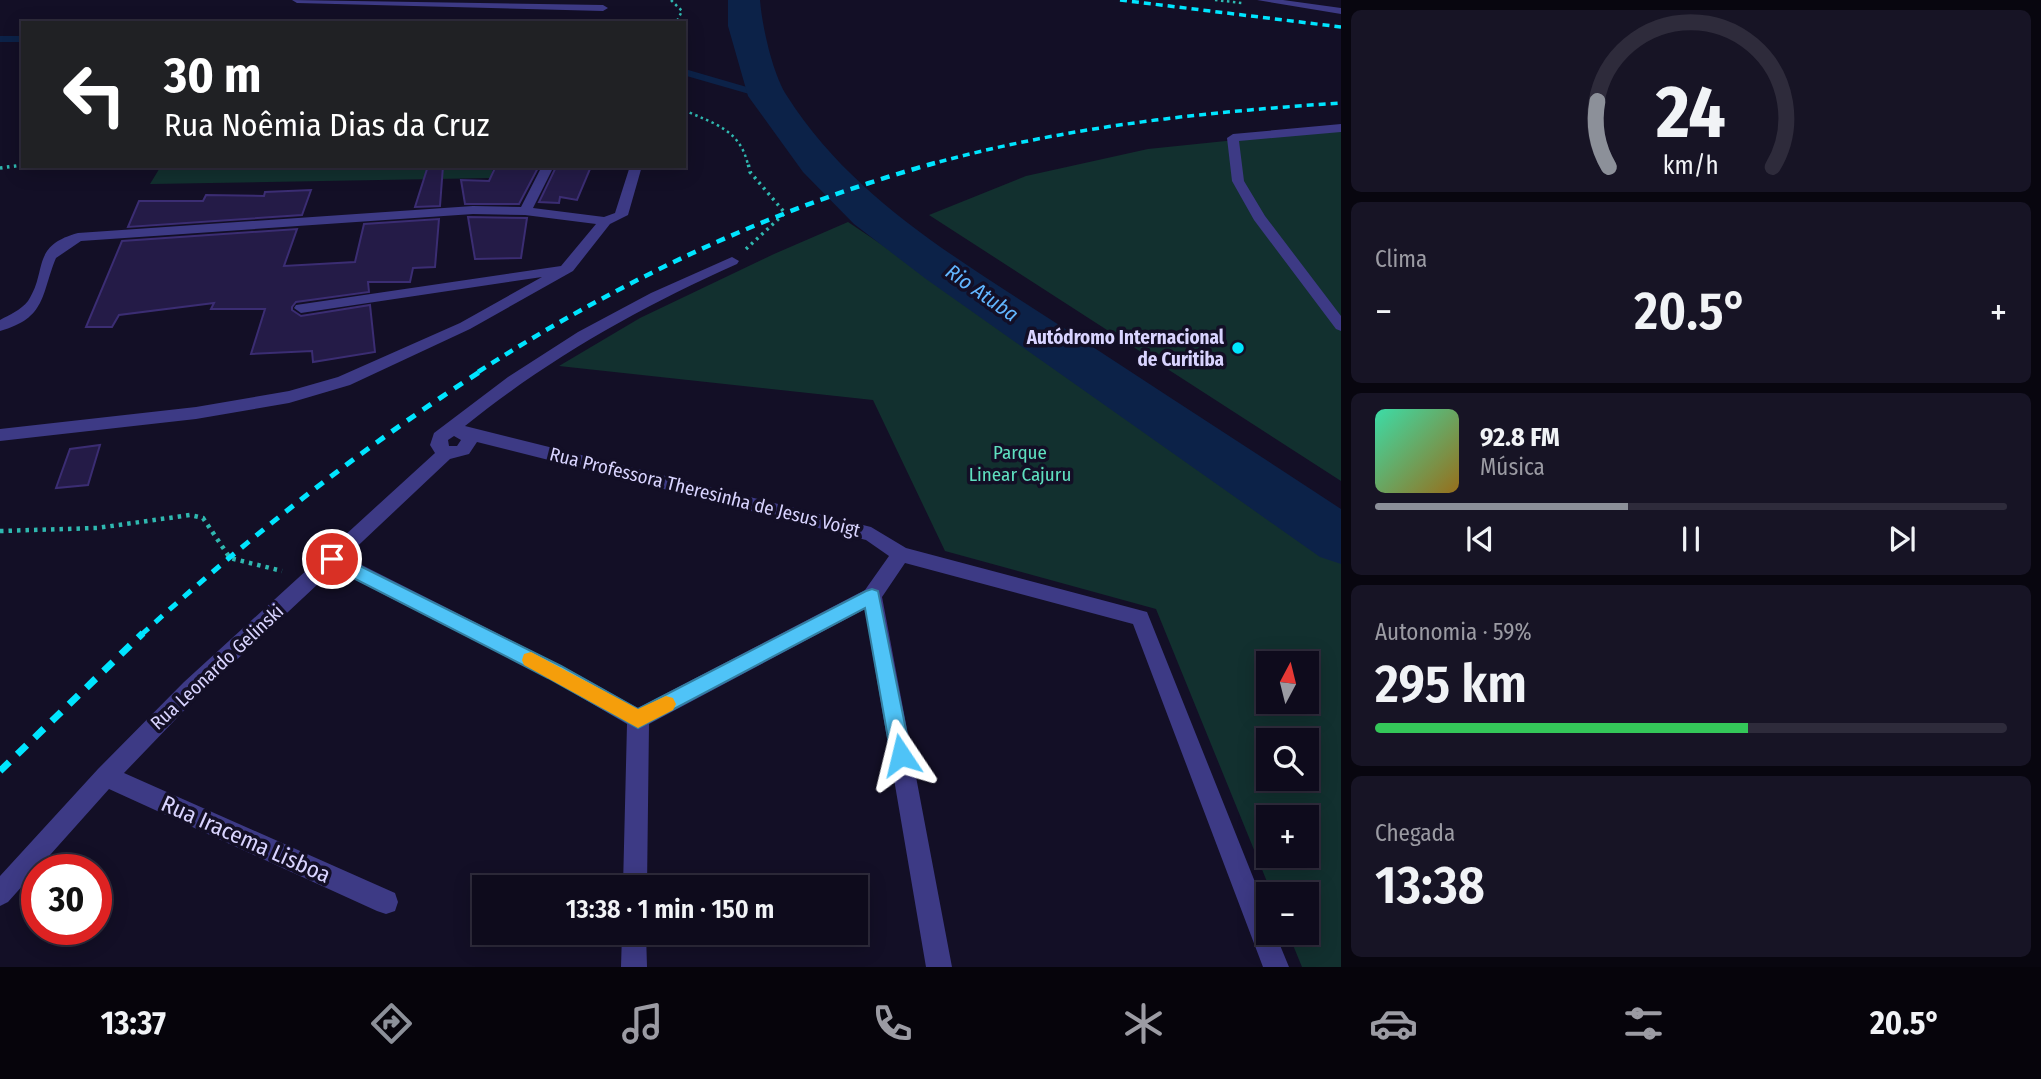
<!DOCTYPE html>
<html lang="pt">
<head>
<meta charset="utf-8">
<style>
	:root { --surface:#0e0b1c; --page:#171425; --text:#f1f3f6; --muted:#9b9ba3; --line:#2e2b3b; --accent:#8c9099 }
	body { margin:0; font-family:"Fira Sans Condensed",sans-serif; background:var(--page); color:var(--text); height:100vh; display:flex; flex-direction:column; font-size:26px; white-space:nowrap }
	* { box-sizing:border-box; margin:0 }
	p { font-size:23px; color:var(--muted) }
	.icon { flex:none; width:38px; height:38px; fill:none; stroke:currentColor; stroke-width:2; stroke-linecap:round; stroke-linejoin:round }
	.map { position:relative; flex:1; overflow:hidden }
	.side { display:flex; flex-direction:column; gap:10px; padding:10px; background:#08060f; width:700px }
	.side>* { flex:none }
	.guide { position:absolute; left:21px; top:21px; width:665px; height:147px; border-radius:0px; box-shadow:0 4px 18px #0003,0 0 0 2px var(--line); background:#202124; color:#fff; overflow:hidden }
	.needle { width:46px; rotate:7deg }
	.fabs { position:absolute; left:1256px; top:651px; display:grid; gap:14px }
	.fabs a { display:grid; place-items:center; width:63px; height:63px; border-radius:0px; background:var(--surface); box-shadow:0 4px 18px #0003,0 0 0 2px var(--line); font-size:35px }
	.speed { position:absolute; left:21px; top:854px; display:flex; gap:14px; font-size:35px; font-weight:700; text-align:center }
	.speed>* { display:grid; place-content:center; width:91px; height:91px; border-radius:50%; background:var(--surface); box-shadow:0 4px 18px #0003,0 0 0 2px var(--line); line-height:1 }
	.speed .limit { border:10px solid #d22; background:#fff; color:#111 }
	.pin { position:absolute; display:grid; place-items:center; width:60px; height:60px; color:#fff; margin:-30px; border:4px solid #fff; border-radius:50%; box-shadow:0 2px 7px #0007 }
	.me { position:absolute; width:77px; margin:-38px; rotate:350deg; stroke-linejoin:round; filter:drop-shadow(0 0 5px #0008) }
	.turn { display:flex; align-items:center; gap:24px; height:147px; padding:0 28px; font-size:32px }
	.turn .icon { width:91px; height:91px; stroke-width:2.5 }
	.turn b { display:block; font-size:49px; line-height:60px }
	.big { font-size:52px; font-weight:600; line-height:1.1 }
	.side .tile { flex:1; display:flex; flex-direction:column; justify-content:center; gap:10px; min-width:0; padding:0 24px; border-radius:10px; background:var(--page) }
	.side .dial { align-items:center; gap:0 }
	.dial svg { height:182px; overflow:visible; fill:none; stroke:var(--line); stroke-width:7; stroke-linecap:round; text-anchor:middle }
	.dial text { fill:var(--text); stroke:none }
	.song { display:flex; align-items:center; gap:21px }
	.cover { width:84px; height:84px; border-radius:10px; background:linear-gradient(135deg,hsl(160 70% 55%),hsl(40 70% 35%)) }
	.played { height:7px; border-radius:4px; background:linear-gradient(90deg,var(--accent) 40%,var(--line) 40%) }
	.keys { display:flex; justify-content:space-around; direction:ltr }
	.heat { display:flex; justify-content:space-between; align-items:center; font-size:38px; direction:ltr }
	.charge { height:10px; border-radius:5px; background:linear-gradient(90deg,#34c759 59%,var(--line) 0) }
	.trip { position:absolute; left:472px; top:875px; width:396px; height:70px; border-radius:0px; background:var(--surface); box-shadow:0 4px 18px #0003,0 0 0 2px var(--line); font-weight:600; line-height:70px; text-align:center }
	.dock { display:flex; height:112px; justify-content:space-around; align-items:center; background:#06040b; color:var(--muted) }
	.dock .icon { width:49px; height:49px }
	.dock .selected { color:var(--accent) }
	.dock b { font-size:32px; color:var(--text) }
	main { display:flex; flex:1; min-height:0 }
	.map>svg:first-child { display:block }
	.green { fill:#12302f; fill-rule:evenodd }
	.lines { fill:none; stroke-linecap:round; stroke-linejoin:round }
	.stream { stroke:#0c2248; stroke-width:6 }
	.river { fill:#0c2248; fill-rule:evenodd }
	.building { fill:#241b47; stroke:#3b2d73; stroke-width:2 }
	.path-far2 { stroke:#2fb8b0; stroke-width:2.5; stroke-dasharray:2.5 3.5; stroke-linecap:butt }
	.path-far1 { stroke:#2fb8b0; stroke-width:3.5; stroke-dasharray:2.5 4.5; stroke-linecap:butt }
	.path { stroke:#2fb8b0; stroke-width:4.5; stroke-dasharray:3.5 5; stroke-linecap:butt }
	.minor { fill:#3d3a85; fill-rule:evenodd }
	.rail-far3 { stroke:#00e5ff; stroke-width:3.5; stroke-dasharray:7 5; stroke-linecap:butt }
	.rail-far2 { stroke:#00e5ff; stroke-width:4.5; stroke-dasharray:9 7; stroke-linecap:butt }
	.rail-far1 { stroke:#00e5ff; stroke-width:5; stroke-dasharray:10 9; stroke-linecap:butt }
	.rail { stroke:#00e5ff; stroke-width:7; stroke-dasharray:13 11; stroke-linecap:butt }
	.route { fill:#4fc3f7; stroke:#337fa1; stroke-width:2 }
	.slow { fill:#f59e0b }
	.poi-dot { fill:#00e5ff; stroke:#130f26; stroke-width:2.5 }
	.labels { text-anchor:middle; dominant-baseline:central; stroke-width:7; stroke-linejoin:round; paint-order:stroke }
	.poi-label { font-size:19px; font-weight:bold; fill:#d9d4ff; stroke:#130f26; text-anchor:end }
	.park-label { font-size:19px; fill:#5fe0c0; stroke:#130f26 }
	.street-label { font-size:19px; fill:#d9d4ff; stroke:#130f26 }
	.water-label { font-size:21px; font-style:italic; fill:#62b6ff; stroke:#130f26 }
	.near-street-label { font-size:23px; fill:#d9d4ff; stroke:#130f26 }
</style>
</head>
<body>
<main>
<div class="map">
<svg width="1341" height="967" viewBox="0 0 1341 967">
	<rect width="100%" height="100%" fill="#130f26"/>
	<path class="green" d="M1341 129V481L929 215 1026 176 1148 149Z
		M161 166H493L491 178 150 184Z
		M848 222 1341 552V967H1302L1288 933H1307V894H1272L1156 609 945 551 873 400 559 366 640 318 774 254ZM1269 663H1307V702H1269ZM1269 740H1307V779H1269ZM1269 817H1307V856H1269Z"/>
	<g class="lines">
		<path class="stream" d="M0 39H23
			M684 72 767 96"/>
		<path class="river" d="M728 0H760C762 26 773 75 787 96 854 202 968 265 1070 332 1160 391 1251 450 1341 509V564L1320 557 926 279 854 224 803 172 748 96 728 26Z"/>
	</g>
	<path class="building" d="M428 166H443L440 206 415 207Z
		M502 166H539L519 204H465L461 180 489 181 495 168Z
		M556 167 590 169 577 200 560 197 559 203 539 202Z
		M311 190 302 215 128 227 139 201H203L206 195 264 196 265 192Z
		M468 217 527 218 521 258 475 259Z
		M439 219 435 267 413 268 410 282H368L369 292 296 302 292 307V310L301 316 370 305 375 352 313 362 312 351 251 354 265 309H211L214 303 119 315 112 327H86L122 241 297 229 284 266 355 262 364 224Z
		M100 445 88 485 56 488 70 449Z"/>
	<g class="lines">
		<path class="path-far2" d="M671 0 682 11 676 23
			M1215 0 1242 3
			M684 110C714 124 740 129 748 165"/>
		<path class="path-far1" d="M0 168 23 165
			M746 249 785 213 750 172 748 163"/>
		<path class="path" d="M0 531 97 528 190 515 203 518 230 558 282 571"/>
		<path class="minor" d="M292 0 603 5 608 8 603 11 297 3Z
			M1257 0H1283L1341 8V14Z
			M1341 124V132L1239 141 1244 181 1265 216 1341 316V331L1336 329 1254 220 1232 181 1227 138 1233 134Z
			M542 166H554L533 208 604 217 615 213 630 166H642L628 215 610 224 573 271 470 329 350 385 289 403 196 419 0 441V429L196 407 289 391 338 377 460 323 542 277 301 313 294 308 296 305 561 266 596 224 525 215 473 214 81 241 56 258C41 294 47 318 0 331V320C9 315 21 310 28 301 48 271 30 246 78 233L473 206 521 207Z
			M732 257 739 261 737 264C640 307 548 359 465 426L871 527 906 548 1147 612 1269 917V933H1275L1289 967H1263L1133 624 905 563 882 597 952 967H926L865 609 649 724 647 887H623L627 724 548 678 334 569 198 696 124 773 395 893 398 902 395 911 386 914 377 911 109 789 8 902 0 906V876L98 769 184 682 435 453 430 445 434 433 508 377 578 332 651 293ZM454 436 461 440 457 446H449L448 440ZM477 442 866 540 889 556 865 590 638 708 562 666 346 557 450 459 469 454Z
			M622 933H646L647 967H621Z"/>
		<path class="rail-far3" d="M1120 0 1341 27
			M928 165C1063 127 1202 112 1341 103"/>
		<path class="rail-far2" d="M478 372C619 281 773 208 935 163"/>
		<path class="rail-far1" d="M141 635C248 538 360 449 481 371"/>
		<path class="rail" d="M0 771 143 633"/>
	</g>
	<path class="route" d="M332 552 561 666 638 709 866 591 872 589 878 591 911 755 908 762 901 764 894 762 891 755 865 608 638 728 548 678 326 564 324 559 326 554Z"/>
	<path class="slow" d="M531 652 638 709 666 696 673 698 676 704 673 710 638 728 524 665 522 660 524 654Z"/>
	<circle class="poi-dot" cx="1238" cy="348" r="7"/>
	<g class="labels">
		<g class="poi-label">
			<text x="1224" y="337">Autódromo Internacional<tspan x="1224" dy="22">de Curitiba</tspan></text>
		</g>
		<g class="park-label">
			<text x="1020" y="452">Parque<tspan x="1020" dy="22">Linear Cajuru</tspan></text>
		</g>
		<g class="street-label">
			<text transform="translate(705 492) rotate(14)">Rua Professora Theresinha de Jesus Voigt</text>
			<text transform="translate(217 667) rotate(-43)">Rua Leonardo Gelinski</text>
		</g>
		<g class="water-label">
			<text transform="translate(982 293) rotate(35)">Rio Atuba</text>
		</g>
		<g class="near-street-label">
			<text transform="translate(246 839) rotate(24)">Rua Iracema Lisboa</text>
		</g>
	</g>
</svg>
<div class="fabs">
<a><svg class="needle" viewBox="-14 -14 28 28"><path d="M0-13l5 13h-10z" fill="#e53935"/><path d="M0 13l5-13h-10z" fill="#9b9ba3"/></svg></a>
<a><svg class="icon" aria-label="search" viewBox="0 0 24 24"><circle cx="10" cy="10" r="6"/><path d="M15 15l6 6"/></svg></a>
<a>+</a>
<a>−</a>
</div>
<div class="speed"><div class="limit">30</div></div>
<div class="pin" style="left:332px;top:559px;background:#d93025"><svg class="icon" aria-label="arrive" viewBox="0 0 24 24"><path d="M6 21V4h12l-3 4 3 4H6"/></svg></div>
<svg class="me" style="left:901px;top:755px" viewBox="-20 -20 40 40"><path d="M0-17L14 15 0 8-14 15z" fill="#4fc3f7" stroke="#fff" stroke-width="4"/></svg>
<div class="trip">13:38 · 1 min · 150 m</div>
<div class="guide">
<div class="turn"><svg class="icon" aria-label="left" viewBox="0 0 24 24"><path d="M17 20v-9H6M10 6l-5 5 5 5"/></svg><div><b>30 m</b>Rua Noêmia Dias da Cruz</div></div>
</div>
</div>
<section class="side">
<div class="tile dial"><svg viewBox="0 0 100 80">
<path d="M14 69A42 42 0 1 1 86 69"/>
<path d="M14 69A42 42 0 0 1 9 40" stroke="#8c9099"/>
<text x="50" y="56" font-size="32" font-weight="700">24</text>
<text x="50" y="72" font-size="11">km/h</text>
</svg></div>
<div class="tile"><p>Clima</p>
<div class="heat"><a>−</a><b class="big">20.5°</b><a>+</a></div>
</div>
<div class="tile">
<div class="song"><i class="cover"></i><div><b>92.8 FM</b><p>Música</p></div></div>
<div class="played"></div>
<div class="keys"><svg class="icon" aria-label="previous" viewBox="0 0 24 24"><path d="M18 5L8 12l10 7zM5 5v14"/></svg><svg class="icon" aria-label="pause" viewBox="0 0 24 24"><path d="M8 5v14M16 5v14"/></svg><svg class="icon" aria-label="next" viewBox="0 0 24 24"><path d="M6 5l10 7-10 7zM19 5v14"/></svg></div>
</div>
<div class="tile"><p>Autonomia · 59%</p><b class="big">295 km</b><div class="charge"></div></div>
<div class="tile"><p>Chegada</p><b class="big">13:38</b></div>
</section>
</main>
<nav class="dock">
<b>13:37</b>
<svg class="icon selected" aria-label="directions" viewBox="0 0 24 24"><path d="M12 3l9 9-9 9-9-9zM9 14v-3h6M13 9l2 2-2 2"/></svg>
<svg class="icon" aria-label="music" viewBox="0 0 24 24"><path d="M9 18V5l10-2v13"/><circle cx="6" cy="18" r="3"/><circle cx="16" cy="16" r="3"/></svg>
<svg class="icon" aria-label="phone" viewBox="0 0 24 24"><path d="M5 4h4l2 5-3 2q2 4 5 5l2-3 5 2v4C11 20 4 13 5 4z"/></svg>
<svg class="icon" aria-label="climate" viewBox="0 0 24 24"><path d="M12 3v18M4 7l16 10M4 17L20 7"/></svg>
<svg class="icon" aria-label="car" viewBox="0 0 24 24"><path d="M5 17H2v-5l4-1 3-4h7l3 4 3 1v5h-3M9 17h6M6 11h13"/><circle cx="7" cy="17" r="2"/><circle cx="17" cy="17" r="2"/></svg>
<svg class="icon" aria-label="filters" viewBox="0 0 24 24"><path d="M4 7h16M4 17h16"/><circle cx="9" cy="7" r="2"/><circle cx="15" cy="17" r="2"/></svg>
<b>20.5°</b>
</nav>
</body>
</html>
